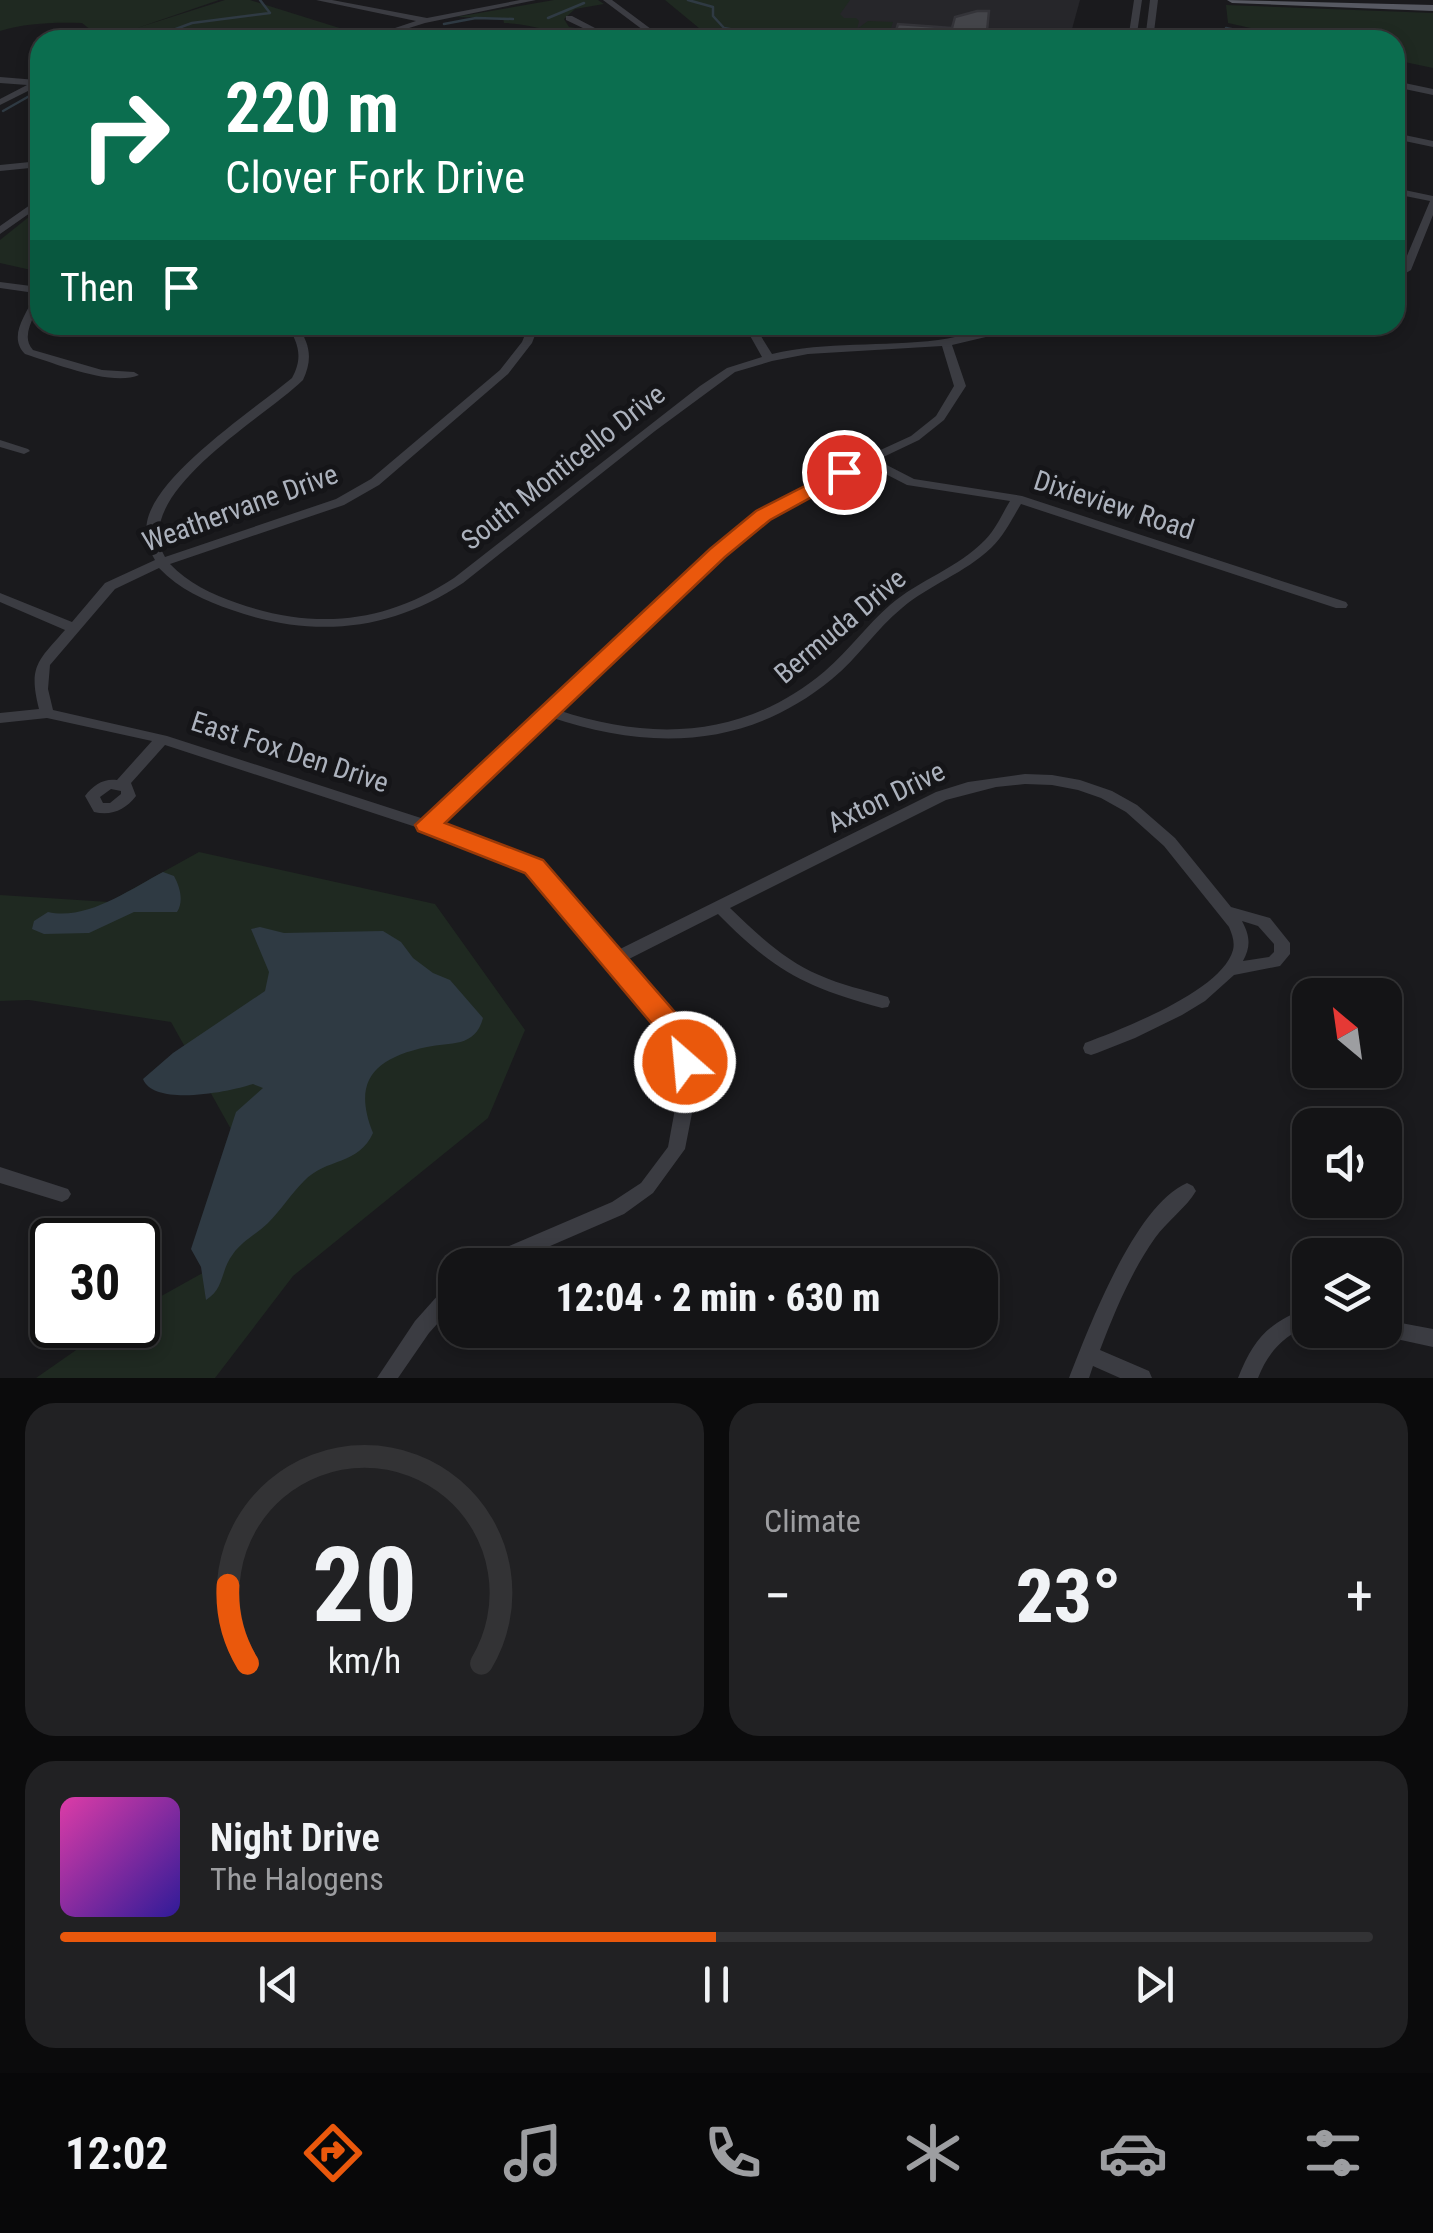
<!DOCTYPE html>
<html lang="en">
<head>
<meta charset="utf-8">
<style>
	:root { --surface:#141416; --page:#212123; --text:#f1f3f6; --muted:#9d9ea1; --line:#333335; --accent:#ea580c }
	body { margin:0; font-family:"Roboto Condensed",sans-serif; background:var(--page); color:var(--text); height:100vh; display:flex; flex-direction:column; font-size:38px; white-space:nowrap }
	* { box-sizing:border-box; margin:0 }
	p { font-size:32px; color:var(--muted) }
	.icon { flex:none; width:55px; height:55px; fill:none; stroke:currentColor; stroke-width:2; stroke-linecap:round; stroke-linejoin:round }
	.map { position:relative; height:1378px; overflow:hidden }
	.sheet { display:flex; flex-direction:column; gap:25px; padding:25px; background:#0b0b0c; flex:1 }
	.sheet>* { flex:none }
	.hud { position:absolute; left:30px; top:30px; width:1375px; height:305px; border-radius:30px; box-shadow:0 5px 15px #0003,0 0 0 2px var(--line); background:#0b6e4f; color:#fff; overflow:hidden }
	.needle { width:65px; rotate:331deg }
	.tools { position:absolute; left:1292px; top:978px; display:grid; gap:20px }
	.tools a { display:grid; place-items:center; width:110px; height:110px; border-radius:20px; background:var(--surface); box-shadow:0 5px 15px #0003,0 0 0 2px var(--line); font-size:50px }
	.speed { position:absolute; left:30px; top:1218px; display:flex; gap:20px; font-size:50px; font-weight:700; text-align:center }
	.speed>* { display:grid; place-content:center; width:130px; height:130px; border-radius:50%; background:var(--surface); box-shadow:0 5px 15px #0003,0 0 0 2px var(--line); line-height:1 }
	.speed .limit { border:5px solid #111; border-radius:15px; background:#fff; color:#111 }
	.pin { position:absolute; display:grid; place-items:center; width:85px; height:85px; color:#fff; margin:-42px; border:5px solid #fff; border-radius:50%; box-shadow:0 2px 10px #0007 }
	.me { position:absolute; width:110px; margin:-55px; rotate:333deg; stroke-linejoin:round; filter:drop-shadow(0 0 8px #0008) }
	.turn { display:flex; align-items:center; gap:35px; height:210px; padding:0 30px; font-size:45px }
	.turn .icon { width:130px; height:130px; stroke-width:2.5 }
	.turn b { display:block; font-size:70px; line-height:85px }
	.then { display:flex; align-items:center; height:95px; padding:0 30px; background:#0003; gap:20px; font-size:38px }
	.big { font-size:75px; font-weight:800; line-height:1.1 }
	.sheet .card { flex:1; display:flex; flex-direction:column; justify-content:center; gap:15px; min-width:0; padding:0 35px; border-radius:30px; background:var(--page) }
	.sheet .dial { align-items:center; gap:0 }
	.dial svg { height:260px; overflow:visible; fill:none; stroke:var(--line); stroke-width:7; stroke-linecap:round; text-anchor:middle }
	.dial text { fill:var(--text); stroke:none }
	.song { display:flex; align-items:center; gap:30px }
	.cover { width:120px; height:120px; border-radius:15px; background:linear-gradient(135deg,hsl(320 70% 55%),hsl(250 70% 35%)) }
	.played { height:10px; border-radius:5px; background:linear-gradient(90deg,var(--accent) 50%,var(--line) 50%) }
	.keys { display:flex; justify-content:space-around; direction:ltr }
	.heat { display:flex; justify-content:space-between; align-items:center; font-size:55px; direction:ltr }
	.sheet .tiles { flex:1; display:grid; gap:25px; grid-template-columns:1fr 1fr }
	.card:last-child { grid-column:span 2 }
	.trip { position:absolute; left:438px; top:1248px; width:560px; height:100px; border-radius:30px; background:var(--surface); box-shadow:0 5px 15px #0003,0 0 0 2px var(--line); font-weight:800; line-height:100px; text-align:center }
	.tabs { display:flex; height:160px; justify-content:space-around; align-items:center; background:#080809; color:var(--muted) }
	.tabs .icon { width:70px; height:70px }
	.tabs .active { color:var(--accent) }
	.tabs b { font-size:45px; color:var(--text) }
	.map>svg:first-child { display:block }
	.built { fill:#26262a }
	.green { fill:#1f2921 }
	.water { fill:#2f3a43 }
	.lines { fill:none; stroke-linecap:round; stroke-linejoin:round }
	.stream { stroke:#2f3a43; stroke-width:2.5 }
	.building { fill:#44454a; stroke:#343439; stroke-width:2.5 }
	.minor { fill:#3b3c42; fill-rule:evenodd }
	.major { fill:#575962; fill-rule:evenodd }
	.route { fill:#ea580c; stroke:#983908; stroke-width:2.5 }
	.labels { text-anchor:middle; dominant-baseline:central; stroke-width:10; stroke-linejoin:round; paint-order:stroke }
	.street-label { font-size:28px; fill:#acb2bd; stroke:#151518 }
</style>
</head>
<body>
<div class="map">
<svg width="1433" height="1378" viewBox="0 0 1433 1378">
	<rect width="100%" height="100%" fill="#1a1a1d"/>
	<path class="built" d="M838 0H1080L1069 40H831Z"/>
	<path class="green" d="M0 0H219L137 28 225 0H250L365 36 352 40H85L96 34 82 23C54 22 26 23 0 31Z
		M554 0H598L604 4 575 9 564 19 569 27 588 30 607 40C571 40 539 24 504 23L503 18 456 17Z
		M665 0H850L840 14 844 18H856L859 21 857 29 868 21 893 22 891 28 868 30 860 40H848L851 34 829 40H734L721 33H705Z
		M1226 5 1433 13V68L1395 60V40H1304L1228 23Z
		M40 208V272L0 263V240Z
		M199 852 435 904 525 1030 488 1118 293 1276 215 1378H36L112 1325H138V1309L208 1270 232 1131 171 1022 29 1000 0 1001V895L109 902Z"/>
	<path class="water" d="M163 872 174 876C180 887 184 901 177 912H134L89 933 44 934 32 929 34 921 48 912C86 921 129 890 163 872Z
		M260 927 284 933 383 931 401 942 413 958 433 973 450 980 483 1018C475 1048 450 1042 427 1047 374 1058 352 1081 373 1133 359 1165 326 1158 304 1181 291 1194 281 1210 268 1223 257 1234 242 1241 233 1254 220 1271 225 1288 206 1300L201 1267 191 1249 236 1112 263 1088 253 1084C229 1092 154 1107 143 1079L173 1053 265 991 269 972 251 929Z"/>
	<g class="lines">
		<path class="stream" d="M688 0 713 7V16L724 28 741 31 745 40
			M548 18 584 3
			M444 24 476 18 513 19
			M1226 28 1286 40
			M146 40 192 23 270 13 260 0
			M3 111 40 90"/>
	</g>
	<path class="building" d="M977 11H989L987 31 1011 33 1010 40 894 36 898 24 952 28 955 17Z"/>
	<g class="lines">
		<path class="minor" d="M316 0H332L427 18 520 0H536L425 23 371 40H359L416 21Z
			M603 0H612L651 29 672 40H661L654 36 624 40 647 33Z
			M1134 0H1142L1136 40H1128Z
			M1150 0H1158L1153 40H1145Z
			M566 16H572L618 40H608L566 20Z
			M493 33 526 40 493 37 453 40Z
			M0 77 37 80 40 81V85L0 105V99L27 85 0 83Z
			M1395 81 1433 89V95L1395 87Z
			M1395 133 1433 141V147L1395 139Z
			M40 161V167L0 171V165Z
			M1395 188 1433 196V215L1411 270 1406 273 1401 270 1430 201 1395 194Z
			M40 198V206L0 234V226Z
			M0 282 31 286 40 292C40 314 18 333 33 350L102 370 134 372 139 375C112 387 54 363 25 354 8 337 25 316 34 297L28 292 0 288Z
			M287 325H297C310 344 313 359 303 380 266 417 128 494 165 557L336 499 371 479 500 370 522 342 529 325H539L532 343 508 374 379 485 344 505 170 564C188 583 211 594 237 603 315 630 384 624 454 578L700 386 727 368 762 357 744 325H754L772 354C826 341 883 347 938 340 964 337 989 325 1015 325L990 336 952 345 966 386 944 420 919 440 877 460 914 479 1022 496 1346 602 1348 605 1346 608H1336L1021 504C1012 519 1004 536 991 548 965 573 929 585 902 608 876 629 858 658 832 679 747 749 650 751 550 717L438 823 539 862 616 951 936 792 968 782 1025 774 1052 775 1080 780 1112 791 1137 805 1175 838 1231 907 1270 918 1290 943V954L1280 966 1234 975 1205 1001 1182 1015 1135 1038 1097 1053 1091 1055 1085 1053 1083 1048 1085 1043C1122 1029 1222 991 1233 950 1235 942 1232 934 1229 927L1164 846 1126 812 1101 798 1078 790 1052 785 1025 784 996 787 946 800 730 908C757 934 784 960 819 975 841 985 865 990 888 997L890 1002 888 1007 882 1008C805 987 774 971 718 914L625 961 675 1019 694 1062 695 1098 685 1149 653 1193 624 1214 506 1265H477L479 1259 612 1202 641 1183 668 1147 677 1098 676 1062 662 1027 529 870 422 829 165 745 131 783 136 796C125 810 112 816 94 812L85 796C93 785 104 778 117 780L152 741 47 718 0 723V713L39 709C28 666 38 661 65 630L0 602V593L72 622 105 583 155 560C148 548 144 537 147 522 156 474 255 409 292 378 303 358 299 344 287 325ZM942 346 954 386 936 416 911 436 813 481 759 513 681 579 424 819 167 736 53 710 48 689 50 665 115 589 159 568C179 589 205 601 232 610 314 639 391 631 463 583L655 431 735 372 772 361 808 354ZM868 465 907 485 1010 501C1002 514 996 529 985 540 958 568 919 580 890 605 867 625 849 650 825 671 746 738 653 742 558 710L691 585 767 519 821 487ZM111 789 121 791V794L110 803H103L100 797ZM1242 921 1258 926 1274 944V952L1269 957 1243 961C1251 946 1250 936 1242 921Z
			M0 440 28 449 30 451 24 454 0 447Z
			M0 1167 68 1189 71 1194 68 1199 62 1202 0 1183Z
			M1187 1183 1193 1186 1196 1191C1186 1208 1167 1221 1155 1238 1131 1272 1115 1311 1100 1350L1149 1371 1152 1378H1120L1093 1366 1089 1378H1069C1089 1327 1135 1205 1187 1183Z
			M455 1282V1304L429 1333 398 1378H377L415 1321 448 1284Z
			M1310 1307V1325C1284 1335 1268 1352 1258 1378H1238C1254 1338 1269 1322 1310 1307Z
			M1385 1320 1433 1329V1347L1378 1335 1376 1330H1385Z"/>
		<path class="major" d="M1227 0 1433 5V11L1232 3Z"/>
	</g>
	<path class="route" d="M844 466 850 468V476L770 520 725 557 445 823 543 860 679 1017 699 1062 695 1070 685 1073 675 1070 657 1030 525 873 418 831 415 825 710 549 756 511Z"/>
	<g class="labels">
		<g class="street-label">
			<text transform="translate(563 467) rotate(-38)">South Monticello Drive</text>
			<text transform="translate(1114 505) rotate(18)">Dixieview Road</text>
			<text transform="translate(240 508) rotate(-20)">Weathervane Drive</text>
			<text transform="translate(840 626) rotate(-40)">Bermuda Drive</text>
			<text transform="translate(290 752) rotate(18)">East Fox Den Drive</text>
			<text transform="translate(886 797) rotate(-26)">Axton Drive</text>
		</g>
	</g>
</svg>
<div class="tools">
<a><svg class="needle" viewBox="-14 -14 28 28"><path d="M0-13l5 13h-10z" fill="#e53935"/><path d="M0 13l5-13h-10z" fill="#9d9ea1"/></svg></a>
<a><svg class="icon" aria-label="sound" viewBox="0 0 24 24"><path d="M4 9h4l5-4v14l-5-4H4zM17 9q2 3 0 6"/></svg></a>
<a><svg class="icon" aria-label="layers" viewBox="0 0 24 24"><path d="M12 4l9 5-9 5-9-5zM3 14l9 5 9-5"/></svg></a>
</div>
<div class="speed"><div class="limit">30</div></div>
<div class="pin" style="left:844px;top:472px;background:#d93025"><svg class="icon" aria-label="arrive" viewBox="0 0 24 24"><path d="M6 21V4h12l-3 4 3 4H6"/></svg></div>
<svg class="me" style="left:685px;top:1062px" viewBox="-20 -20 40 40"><circle r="17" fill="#ea580c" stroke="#fff" stroke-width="3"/><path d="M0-11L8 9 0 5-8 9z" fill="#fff"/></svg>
<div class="trip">12:04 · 2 min · 630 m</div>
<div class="hud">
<div class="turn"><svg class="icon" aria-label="right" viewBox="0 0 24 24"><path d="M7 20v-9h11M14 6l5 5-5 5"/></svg><div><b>220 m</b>Clover Fork Drive</div></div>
<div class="then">Then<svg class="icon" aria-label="arrive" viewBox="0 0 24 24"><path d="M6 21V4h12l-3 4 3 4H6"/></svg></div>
</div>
</div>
<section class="sheet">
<div class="tiles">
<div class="card dial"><svg viewBox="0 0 100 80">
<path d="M14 69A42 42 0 1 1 86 69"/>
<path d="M14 69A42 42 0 0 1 8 45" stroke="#ea580c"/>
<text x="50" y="56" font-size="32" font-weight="700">20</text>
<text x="50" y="72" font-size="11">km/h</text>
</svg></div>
<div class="card"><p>Climate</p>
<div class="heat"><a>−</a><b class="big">23°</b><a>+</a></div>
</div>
<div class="card">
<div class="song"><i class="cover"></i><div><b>Night Drive</b><p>The Halogens</p></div></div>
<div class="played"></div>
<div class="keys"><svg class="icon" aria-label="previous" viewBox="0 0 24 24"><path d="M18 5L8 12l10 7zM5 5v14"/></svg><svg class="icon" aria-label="pause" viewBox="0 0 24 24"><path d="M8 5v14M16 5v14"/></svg><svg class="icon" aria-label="next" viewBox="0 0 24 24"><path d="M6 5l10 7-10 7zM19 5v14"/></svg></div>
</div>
</div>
</section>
<nav class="tabs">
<b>12:02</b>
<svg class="icon active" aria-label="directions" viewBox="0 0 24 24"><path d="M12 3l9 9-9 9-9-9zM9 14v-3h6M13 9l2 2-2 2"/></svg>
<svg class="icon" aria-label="music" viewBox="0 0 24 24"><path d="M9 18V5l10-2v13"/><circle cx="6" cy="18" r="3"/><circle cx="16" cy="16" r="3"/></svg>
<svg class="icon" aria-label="phone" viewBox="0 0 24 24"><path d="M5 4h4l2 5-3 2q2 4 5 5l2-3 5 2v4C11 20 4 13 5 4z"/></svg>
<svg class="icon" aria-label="climate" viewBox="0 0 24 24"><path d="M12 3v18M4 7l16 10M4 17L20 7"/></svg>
<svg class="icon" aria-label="car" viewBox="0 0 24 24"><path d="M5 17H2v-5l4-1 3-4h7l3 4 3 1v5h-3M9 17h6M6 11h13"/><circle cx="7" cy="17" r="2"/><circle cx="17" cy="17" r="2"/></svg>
<svg class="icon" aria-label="filters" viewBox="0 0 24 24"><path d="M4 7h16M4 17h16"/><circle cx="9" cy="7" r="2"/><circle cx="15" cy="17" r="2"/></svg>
</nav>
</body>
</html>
